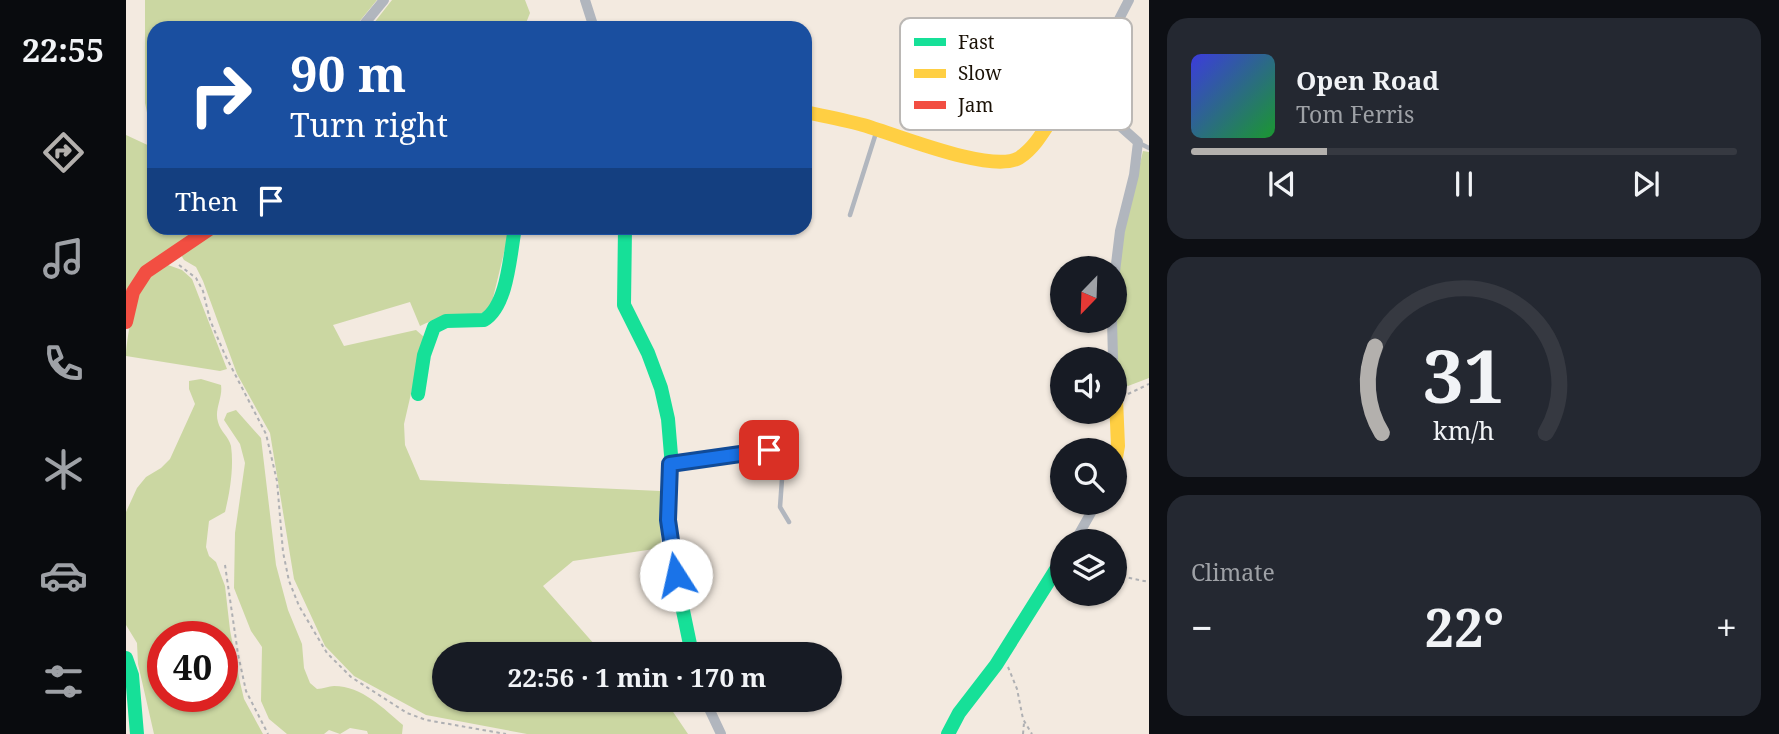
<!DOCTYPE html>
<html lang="en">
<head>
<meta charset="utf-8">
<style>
	:root { --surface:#171b24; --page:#242831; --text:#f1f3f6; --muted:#9ea1a6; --line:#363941; --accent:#b3b0ad }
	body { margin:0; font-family:"Noto Serif",serif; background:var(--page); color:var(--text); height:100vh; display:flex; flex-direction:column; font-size:26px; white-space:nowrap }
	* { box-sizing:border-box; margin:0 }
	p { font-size:23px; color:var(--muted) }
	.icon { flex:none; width:38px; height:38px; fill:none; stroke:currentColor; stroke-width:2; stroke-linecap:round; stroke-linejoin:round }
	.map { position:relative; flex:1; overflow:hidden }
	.side { display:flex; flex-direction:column; gap:18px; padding:18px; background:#0d0f14; width:630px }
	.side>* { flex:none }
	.top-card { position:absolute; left:21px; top:21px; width:665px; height:214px; border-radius:21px; box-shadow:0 2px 5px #0004; background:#1a4fa0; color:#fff; overflow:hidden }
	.needle { width:46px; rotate:203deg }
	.controls { position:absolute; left:924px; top:256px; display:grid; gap:14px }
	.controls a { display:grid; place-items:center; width:77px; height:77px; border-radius:50%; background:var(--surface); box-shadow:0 2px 5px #0004; font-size:35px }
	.speed { position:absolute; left:21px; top:621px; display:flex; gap:14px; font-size:35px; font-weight:700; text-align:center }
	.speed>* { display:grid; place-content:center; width:91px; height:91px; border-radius:50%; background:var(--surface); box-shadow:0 2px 5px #0004; line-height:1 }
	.speed .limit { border:10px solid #d22; background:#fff; color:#111 }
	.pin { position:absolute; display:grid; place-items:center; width:60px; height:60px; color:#fff; margin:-30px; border-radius:14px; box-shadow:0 4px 10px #0006 }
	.me { position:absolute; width:77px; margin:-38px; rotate:350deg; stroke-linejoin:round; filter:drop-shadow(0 0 5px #0008) }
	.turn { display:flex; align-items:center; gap:24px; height:147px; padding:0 28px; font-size:32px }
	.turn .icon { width:91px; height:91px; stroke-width:2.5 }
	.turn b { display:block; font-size:49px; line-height:60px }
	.then { display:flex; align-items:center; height:66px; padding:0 28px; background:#0003; gap:14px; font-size:26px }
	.big { font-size:52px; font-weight:700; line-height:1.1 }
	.side .widget { flex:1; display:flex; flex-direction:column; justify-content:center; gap:10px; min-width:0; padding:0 24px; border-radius:21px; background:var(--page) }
	.side .dial { align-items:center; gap:0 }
	.dial svg { height:182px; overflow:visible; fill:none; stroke:var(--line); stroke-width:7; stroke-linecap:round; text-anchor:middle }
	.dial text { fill:var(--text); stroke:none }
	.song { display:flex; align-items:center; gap:21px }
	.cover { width:84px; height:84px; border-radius:10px; background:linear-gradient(135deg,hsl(240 70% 55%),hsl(130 70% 35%)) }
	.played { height:7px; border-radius:4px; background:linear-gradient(90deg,var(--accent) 25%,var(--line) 25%) }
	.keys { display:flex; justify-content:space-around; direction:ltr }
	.heat { display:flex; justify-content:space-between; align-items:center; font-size:38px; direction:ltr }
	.trip { position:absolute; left:306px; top:642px; width:410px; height:70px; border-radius:35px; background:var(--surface); box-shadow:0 2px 5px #0004; font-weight:700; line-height:70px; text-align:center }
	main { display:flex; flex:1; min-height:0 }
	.tabs { display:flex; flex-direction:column; width:126px; justify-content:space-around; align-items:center; background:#090b0e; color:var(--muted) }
	.tabs .icon { width:49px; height:49px }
	.tabs .current { color:var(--accent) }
	.tabs b { font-size:32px; color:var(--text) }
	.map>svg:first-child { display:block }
	.green { fill:#cbd7a2; fill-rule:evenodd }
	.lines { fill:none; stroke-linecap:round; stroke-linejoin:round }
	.path { stroke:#afb0b3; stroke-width:2; stroke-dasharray:3.5 3.5; stroke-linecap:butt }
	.lane { stroke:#b1b6be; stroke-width:4.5 }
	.street { stroke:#b1b6be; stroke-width:10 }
	.fast { stroke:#16e098; stroke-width:14 }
	.slow { stroke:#ffcf43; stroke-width:14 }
	.jam { stroke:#f24e42; stroke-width:14 }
	.route-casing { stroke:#114b97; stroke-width:18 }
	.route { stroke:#1a73e8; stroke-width:12 }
	.key { fill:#fff; stroke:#bbb8b5; stroke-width:2 }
	.key-label { font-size:19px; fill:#1b1207 }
</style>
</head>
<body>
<main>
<nav class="tabs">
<b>22:55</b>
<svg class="icon current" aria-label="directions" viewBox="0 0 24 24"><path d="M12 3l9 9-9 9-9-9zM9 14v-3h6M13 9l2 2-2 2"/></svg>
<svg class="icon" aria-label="music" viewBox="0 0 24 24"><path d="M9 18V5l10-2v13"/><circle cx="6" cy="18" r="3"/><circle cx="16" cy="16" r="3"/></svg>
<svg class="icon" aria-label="phone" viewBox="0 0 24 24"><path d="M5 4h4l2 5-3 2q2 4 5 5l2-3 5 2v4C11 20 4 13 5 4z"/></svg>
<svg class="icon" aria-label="climate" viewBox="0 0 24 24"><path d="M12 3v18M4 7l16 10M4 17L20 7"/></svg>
<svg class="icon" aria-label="car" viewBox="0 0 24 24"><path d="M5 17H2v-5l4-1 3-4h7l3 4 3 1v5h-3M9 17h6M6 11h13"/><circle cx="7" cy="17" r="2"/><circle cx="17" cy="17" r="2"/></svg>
<svg class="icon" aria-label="filters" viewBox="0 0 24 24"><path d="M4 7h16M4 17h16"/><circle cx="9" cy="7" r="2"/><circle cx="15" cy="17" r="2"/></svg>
</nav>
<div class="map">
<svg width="1023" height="734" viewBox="0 0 1023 734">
	<rect width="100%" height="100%" fill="#f3eae0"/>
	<path class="green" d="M19 0H251L228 28H85L59 22 58 28H28V133L24 127 19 103Z
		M266 0H399L404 13 398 28H244Z
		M0 135 28 148V228H74L39 253 0 310Z
		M1017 151 1023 152V378L1002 386 993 379 991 371V282L994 246Z
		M98 228H384L366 302C354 325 336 312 315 317 308 319 301 323 294 326L284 302 207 325 218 346 290 330 298 337 278 424 279 445 294 480 534 491 535 548 447 561 417 586 469 645 457 654H318V700H539L562 734H401L300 715 228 676 199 646 168 579 144 433 111 374 77 281 70 267 58 260 55 255 58 250Z
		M42 265 56 270 66 279 101 369 94 371 0 356C0 342 9 290 17 280 22 273 34 269 42 265Z
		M75 379 95 385C97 398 88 409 92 422 94 431 103 437 105 446 108 467 104 492 99 512L83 521 80 547 83 556 90 562 99 586 104 630 113 678 118 699 137 734H28L12 664 11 643 0 625V512L11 488 20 477 35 468 44 459 69 404 63 389V381ZM37 637H96V696H37Z
		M110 410 135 438 150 565 162 610 176 644 178 668 184 683 191 689C197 689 203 686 208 686 236 686 258 709 277 725L276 734H242L241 731 224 728 214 734 203 730 198 734H161L143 719 135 701 136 647 125 631 108 588 109 533 119 463 114 444 98 420 101 413Z"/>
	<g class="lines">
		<path class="path" d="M53 265 70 278 77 291 84 320 99 355 140 434 151 481 157 552 163 581 173 606 201 653 225 677 281 713 300 720 380 734
			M1002 394 1023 384
			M99 565 112 654 120 691 142 734
			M989 575 1023 582
			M882 667 891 689 897 719 906 734
			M897 734 898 723"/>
		<path class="lane" d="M1013 143 1023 148
			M724 215 750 133
			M549 464 643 450 654 455 657 465 654 507 663 522"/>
		<path class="street" d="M459 0 468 28
			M235 28 258 0
			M989 272 994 231 1008 175 1012 142 968 103 960 83 1003 0
			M986 320 987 359
			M949 541 971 502
			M579 700 595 734"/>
		<path class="fast" d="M499 228 498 305 522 353 535 388 542 419 545 455 542 520 544 548 566 654
			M292 394 298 355 308 327 320 321 358 320C382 306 384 253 389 228
			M0 658 6 675 11 734
			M822 734 833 713 870 665 936 560"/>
		<path class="slow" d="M679 112C698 116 718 120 737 125 769 134 865 174 893 158 922 139 929 97 960 83
			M989 375 992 446 989 463"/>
		<path class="jam" d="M0 322 7 292 20 272 85 228"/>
	</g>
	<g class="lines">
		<defs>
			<path id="route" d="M550 575 542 520 544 464 643 450"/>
		</defs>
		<use href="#route" class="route-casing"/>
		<use href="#route" class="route"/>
	</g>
	<rect x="774" y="18" width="232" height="112" rx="10" class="key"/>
	<rect x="788" y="38" width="32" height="8" fill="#16e098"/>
	<rect x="788" y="69" width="32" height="9" fill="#ffcf43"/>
	<rect x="788" y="101" width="32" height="8" fill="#f24e42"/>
	<g class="key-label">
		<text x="832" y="49">Fast</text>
		<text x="832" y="80">Slow</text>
		<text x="832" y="112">Jam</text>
	</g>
</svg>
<div class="controls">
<a><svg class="needle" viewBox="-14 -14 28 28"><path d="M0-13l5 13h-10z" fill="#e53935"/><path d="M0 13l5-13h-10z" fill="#9ea1a6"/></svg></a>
<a><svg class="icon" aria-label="sound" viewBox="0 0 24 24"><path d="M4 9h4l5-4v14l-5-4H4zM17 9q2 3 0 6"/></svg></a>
<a><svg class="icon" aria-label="search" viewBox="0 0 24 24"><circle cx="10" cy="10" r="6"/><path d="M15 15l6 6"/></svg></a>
<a><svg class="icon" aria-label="layers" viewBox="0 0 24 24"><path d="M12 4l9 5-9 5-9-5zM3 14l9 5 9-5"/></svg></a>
</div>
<div class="speed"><div class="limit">40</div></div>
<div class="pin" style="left:643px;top:450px;background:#d93025"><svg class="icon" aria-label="arrive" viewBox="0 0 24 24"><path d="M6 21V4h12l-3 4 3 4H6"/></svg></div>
<svg class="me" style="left:550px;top:575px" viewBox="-20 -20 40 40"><circle r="19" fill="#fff"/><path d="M0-13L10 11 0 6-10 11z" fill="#1a73e8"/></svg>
<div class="trip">22:56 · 1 min · 170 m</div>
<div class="top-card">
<div class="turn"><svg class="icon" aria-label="right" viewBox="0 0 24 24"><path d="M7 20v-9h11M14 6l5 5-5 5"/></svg><div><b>90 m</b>Turn right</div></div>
<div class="then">Then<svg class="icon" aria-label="arrive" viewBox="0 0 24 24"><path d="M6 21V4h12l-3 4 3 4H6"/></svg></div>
</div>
</div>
<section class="side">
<div class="widget">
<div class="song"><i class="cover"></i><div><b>Open Road</b><p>Tom Ferris</p></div></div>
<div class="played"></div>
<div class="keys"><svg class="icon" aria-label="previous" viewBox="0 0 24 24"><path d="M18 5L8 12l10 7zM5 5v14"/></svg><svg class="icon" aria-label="pause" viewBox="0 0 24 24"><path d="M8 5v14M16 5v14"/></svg><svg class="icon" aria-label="next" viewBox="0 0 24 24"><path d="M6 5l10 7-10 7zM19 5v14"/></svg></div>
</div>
<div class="widget dial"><svg viewBox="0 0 100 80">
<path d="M14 69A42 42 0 1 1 86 69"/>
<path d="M14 69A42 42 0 0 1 11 31" stroke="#b3b0ad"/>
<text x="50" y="56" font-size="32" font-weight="700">31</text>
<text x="50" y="72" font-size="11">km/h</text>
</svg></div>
<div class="widget"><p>Climate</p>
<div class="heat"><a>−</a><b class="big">22°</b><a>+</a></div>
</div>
</section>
</main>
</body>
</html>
